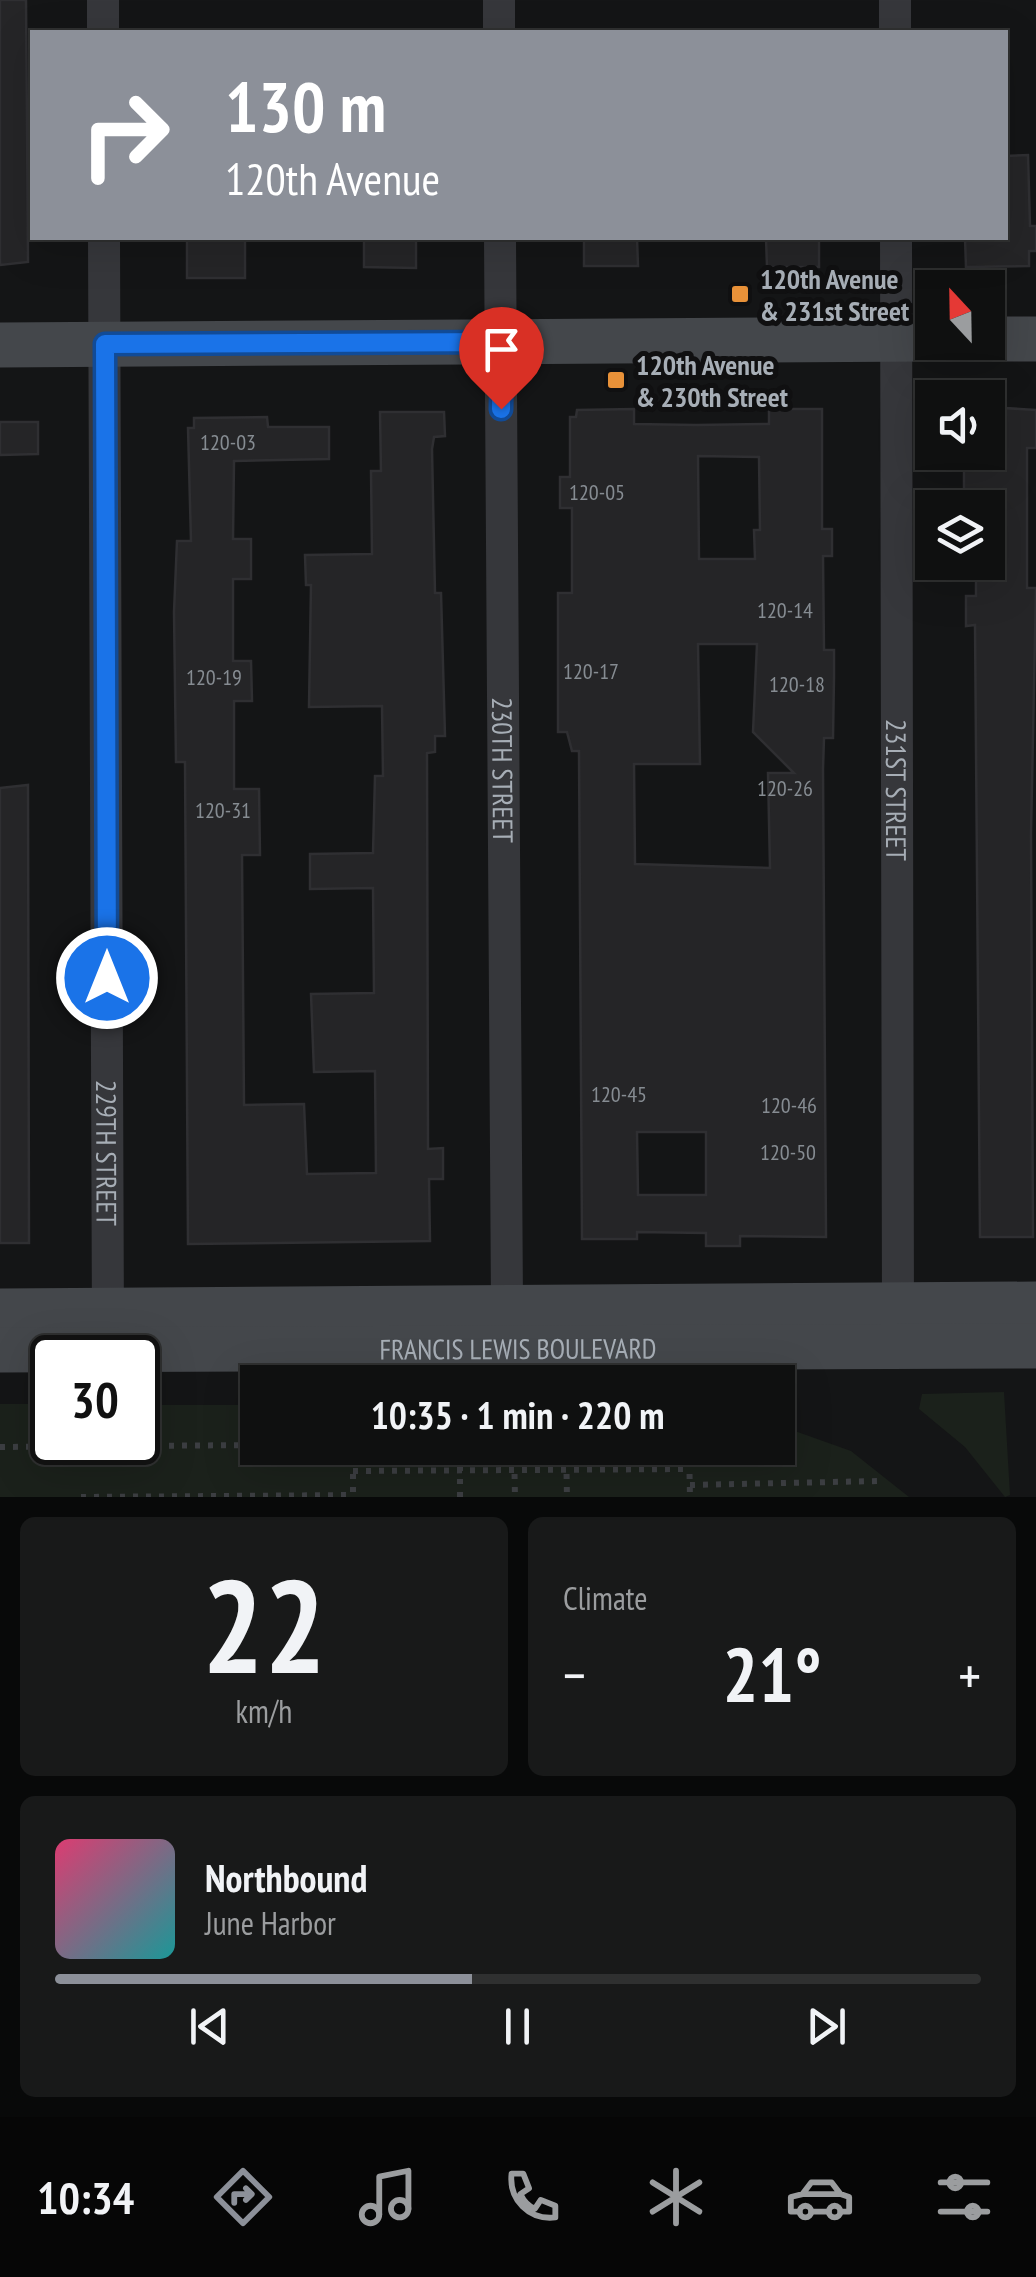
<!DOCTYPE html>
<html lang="en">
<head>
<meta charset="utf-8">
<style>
	:root { --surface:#0f1010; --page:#181919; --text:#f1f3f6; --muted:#9b9d9f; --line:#2f3030; --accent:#8c9099 }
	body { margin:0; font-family:"PT Sans Narrow",sans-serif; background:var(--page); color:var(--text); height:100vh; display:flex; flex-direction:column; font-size:38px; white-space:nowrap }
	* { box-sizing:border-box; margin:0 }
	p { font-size:32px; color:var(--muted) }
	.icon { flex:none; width:55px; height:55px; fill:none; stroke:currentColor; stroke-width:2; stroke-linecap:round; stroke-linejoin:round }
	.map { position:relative; height:1497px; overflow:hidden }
	.drawer { display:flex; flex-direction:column; gap:20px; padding:20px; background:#080909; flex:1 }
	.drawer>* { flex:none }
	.top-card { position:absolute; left:30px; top:30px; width:978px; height:210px; border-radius:0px; box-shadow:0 10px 40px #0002,0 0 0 2px var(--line); background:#8c9099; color:#fff; overflow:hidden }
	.needle { width:65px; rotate:338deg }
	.buttons { position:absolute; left:915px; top:270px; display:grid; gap:20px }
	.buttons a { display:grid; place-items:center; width:90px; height:90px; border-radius:0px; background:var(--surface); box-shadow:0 10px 40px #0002,0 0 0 2px var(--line); font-size:50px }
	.speed { position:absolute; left:30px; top:1335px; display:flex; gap:20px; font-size:50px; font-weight:700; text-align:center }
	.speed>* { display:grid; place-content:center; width:130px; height:130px; border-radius:50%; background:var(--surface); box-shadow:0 10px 40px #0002,0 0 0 2px var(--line); line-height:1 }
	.speed .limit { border:5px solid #111; border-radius:15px; background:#fff; color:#111 }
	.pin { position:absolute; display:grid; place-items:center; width:85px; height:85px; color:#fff; margin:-102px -42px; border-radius:50% 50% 50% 0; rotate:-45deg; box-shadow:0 0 10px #0007 }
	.pin .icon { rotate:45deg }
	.me { position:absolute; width:110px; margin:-55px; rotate:0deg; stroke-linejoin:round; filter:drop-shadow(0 0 8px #0008) }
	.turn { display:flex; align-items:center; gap:35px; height:210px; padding:0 30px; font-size:45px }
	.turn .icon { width:130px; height:130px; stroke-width:2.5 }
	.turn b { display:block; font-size:70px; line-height:85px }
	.big { font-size:75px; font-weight:800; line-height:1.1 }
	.drawer .widget { flex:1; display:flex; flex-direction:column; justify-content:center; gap:15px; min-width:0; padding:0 35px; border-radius:15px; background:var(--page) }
	.drawer .dial { align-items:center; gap:0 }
	.dial b { font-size:130px; line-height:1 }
	.song { display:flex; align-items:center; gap:30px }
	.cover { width:120px; height:120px; border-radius:15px; background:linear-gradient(135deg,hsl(340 70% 55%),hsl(180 70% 35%)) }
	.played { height:10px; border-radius:5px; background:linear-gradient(90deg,var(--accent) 45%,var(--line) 45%) }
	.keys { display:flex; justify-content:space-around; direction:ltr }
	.heat { display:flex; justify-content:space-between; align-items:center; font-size:55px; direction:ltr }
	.drawer .tiles { flex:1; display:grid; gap:20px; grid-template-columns:1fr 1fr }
	.widget:last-child { grid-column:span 2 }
	.trip { position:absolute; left:240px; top:1365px; width:555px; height:100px; border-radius:0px; background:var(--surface); box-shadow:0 10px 40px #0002,0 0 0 2px var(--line); font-weight:800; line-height:100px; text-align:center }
	.dock { display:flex; height:160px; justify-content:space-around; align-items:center; background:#060606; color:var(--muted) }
	.dock .icon { width:70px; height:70px }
	.dock .selected { color:var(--accent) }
	.dock b { font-size:45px; color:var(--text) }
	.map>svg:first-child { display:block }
	.green { fill:#1b211b }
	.building { fill:#252527; stroke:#2f2f32; stroke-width:2.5; fill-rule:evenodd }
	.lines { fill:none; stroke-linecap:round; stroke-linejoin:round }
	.path { stroke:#3c3e42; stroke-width:6; stroke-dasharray:5 8; stroke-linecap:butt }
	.street { stroke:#36373b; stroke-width:32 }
	.secondary { stroke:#44474b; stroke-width:45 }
	.route-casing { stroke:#114b97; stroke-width:25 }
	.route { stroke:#1a73e8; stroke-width:18 }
	.poi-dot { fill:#e99239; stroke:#101011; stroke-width:4 }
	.labels { text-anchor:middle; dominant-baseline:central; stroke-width:10; stroke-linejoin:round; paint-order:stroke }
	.number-label { font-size:22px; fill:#868c92 }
	.poi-label { font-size:28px; font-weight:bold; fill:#a7aeb6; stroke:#101011; text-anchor:start }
	.street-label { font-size:28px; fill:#a7aeb6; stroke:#101011 }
</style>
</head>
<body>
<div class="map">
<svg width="1036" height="1497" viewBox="0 0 1036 1497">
	<rect width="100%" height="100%" fill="#141516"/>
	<path class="green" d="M1004 1392 1010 1495 1005 1497 965 1447 919 1409 922 1394Z
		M0 1404H52V1442H138V1405H257L258 1448H778V1425L851 1451 909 1497H0Z"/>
	<path class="building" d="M0 0H26L28 262 0 265Z
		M1028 155 1030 226H1036V251H1029V266L966 267 965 238H1005V156Z
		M187 238H245V278H187Z
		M364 238H416V268L364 267Z
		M584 238H637L638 266H584Z
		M766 238H819V267H767Z
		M988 407 1036 410V448H1027V588H1036L1031 833 1033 1237H980L975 625 966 626V596H976V562H988V508H975V494L964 493V468L988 466Z
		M634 409V424L696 425 769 424V409H822V529H832V556H823L824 650H834V677L833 738H824L823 769 826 1237 740 1236V1246H706V1233L637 1232V1239H582L579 751H572L567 732H558V593H572V508H560V477H570V417H576L577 410ZM698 456 759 457 760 530H754L755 559H699ZM698 644H757L753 732 794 773H768L770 868 635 864 634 764H700ZM637 1132H706V1195H638Z
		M380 412H444L445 436 434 437 432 449 435 593H441L445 736H435V752L427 753 428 1149 443 1148V1179H429L430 1241 188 1244 185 762H176L174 612 177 541H191L188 428H194V418L267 417 268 427H329V459L234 461 233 539H251V579H233V661H251L252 701H234V789H259L260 855H242L244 1105 304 1104 307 1174 376 1173 375 1071 314 1072 311 994 374 993 373 888 310 889V854L373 853 375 776H383L382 706 309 707 311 585H306L305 555 372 554 371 471H381Z
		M0 422H38V454L0 455Z
		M28 785 29 1243H0V788Z"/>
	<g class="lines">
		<path class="path" d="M0 1447 258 1445
			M353 1448V1496
			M514 1448 515 1497
			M566 1448 567 1497
			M689 1448 690 1497
			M353 1471 689 1469
			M690 1485 878 1481
			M81 1497 353 1495
			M460 1497V1448"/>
		<g class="street">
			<path d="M103 0V32"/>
			<path d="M499 0V32"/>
			<path d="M895 0V32"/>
			<path id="s1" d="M104 238 108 1333"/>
			<path id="s2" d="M500 238 507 1305"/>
			<path id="s3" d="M896 238 898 1323"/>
		</g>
		<g class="secondary">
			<path d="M988 339H1036"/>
			<path d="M0 345 932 339"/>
			<path d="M0 1311 1036 1304"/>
			<path id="s4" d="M0 1350 1036 1346"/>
		</g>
	</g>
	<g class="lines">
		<defs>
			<path id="route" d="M107 978 105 344 502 342 501 409"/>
		</defs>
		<use href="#route" class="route-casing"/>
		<use href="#route" class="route"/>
	</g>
	<g class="poi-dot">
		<rect x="730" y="284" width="20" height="20" rx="5"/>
		<rect x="606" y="370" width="20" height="20" rx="5"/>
	</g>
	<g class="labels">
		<g class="number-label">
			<text x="228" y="442">120-03</text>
			<text x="597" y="492">120-05</text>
			<text x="785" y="610">120-14</text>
			<text x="591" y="671">120-17</text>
			<text x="214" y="677">120-19</text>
			<text x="797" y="684">120-18</text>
			<text x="785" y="788">120-26</text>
			<text x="223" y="810">120-31</text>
			<text x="619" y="1094">120-45</text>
			<text x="789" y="1105">120-46</text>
			<text x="788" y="1152">120-50</text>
		</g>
		<g class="poi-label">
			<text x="760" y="278">120th Avenue<tspan x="760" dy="32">&amp; 231st Street</tspan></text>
			<text x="636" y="364">120th Avenue<tspan x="636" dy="32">&amp; 230th Street</tspan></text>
		</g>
		<g class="street-label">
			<text stroke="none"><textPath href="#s2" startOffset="532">230TH STREET</textPath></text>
			<text stroke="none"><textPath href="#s3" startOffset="552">231ST STREET</textPath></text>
			<text stroke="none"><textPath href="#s1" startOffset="915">229TH STREET</textPath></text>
			<text stroke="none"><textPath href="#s4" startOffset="518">FRANCIS LEWIS BOULEVARD</textPath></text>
		</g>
	</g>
</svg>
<div class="buttons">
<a><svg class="needle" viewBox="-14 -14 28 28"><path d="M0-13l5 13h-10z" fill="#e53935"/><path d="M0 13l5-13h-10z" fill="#9b9d9f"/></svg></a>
<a><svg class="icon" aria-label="sound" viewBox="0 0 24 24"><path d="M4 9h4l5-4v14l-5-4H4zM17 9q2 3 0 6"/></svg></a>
<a><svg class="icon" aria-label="layers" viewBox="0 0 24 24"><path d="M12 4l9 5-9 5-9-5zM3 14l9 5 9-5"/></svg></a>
</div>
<div class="speed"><div class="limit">30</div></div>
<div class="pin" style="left:501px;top:409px;background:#d93025"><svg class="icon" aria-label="arrive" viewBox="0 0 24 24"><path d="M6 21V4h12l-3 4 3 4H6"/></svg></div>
<svg class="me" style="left:107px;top:978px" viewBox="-20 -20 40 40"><circle r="17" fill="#1a73e8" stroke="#fff" stroke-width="3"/><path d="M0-11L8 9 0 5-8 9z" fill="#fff"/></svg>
<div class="trip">10:35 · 1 min · 220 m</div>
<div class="top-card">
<div class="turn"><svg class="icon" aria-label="right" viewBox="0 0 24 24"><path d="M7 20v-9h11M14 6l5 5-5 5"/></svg><div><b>130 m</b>120th Avenue</div></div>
</div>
</div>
<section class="drawer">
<div class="tiles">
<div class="widget dial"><b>22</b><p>km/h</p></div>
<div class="widget"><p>Climate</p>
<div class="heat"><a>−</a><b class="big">21°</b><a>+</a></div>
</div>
<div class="widget">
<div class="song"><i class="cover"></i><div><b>Northbound</b><p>June Harbor</p></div></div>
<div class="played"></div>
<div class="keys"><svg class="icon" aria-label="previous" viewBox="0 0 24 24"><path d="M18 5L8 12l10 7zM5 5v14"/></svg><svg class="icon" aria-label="pause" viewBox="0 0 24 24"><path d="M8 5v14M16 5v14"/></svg><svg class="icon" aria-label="next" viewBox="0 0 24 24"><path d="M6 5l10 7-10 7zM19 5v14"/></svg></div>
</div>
</div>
</section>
<nav class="dock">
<b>10:34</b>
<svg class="icon selected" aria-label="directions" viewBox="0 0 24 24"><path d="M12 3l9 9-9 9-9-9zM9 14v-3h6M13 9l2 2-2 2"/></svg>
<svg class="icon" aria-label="music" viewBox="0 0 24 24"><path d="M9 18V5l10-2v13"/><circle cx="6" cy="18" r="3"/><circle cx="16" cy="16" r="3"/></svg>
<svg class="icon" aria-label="phone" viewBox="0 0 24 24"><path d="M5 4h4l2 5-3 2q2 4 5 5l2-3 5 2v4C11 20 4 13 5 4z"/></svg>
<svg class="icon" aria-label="climate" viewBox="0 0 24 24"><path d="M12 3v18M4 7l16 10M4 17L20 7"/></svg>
<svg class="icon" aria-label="car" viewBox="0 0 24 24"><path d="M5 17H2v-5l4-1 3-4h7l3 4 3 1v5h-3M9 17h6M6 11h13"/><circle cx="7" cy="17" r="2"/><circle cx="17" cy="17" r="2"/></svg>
<svg class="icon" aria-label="filters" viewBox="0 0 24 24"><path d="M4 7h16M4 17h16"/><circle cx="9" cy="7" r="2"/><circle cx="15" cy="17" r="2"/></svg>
</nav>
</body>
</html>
